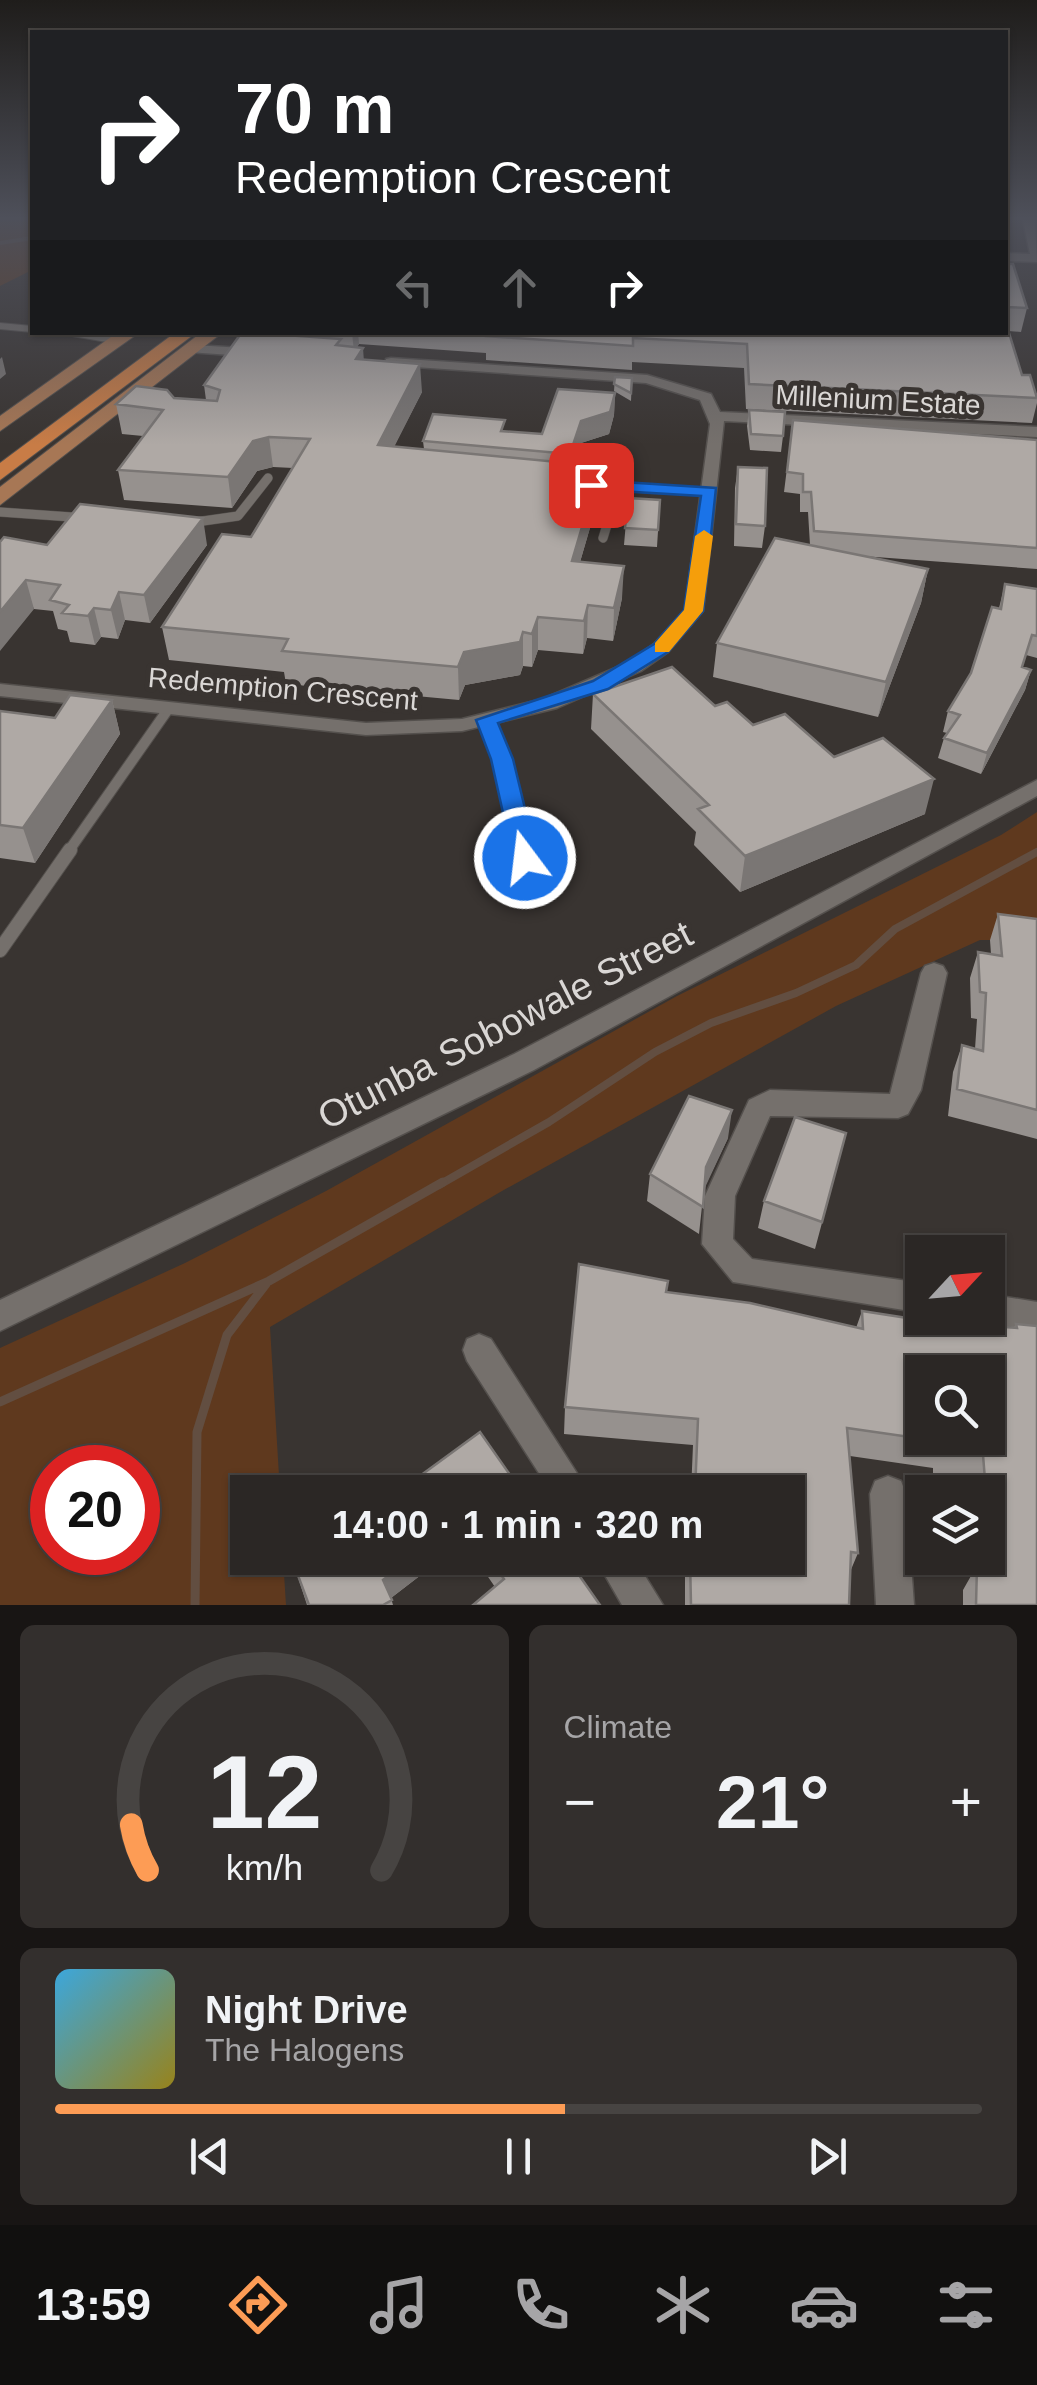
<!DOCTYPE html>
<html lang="en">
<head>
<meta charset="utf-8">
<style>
	:root { --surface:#2b2725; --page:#332f2d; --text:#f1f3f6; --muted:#a6a5a7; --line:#474442; --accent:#fd9c55 }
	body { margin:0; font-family:Helvetica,sans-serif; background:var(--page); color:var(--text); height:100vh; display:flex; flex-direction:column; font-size:38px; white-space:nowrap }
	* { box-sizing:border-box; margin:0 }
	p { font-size:32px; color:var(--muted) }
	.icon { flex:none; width:55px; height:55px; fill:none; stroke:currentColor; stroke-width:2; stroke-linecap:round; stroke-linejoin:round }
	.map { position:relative; height:1605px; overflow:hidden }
	.side { display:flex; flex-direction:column; gap:20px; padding:20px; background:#181514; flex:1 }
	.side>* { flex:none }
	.top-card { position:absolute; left:30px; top:30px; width:978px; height:305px; border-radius:0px; box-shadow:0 2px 8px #0004,0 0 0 2px var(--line); background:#202124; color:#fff; overflow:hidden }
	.needle { width:65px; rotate:64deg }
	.buttons { position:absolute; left:905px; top:1235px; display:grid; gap:20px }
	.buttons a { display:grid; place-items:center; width:100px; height:100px; border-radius:0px; background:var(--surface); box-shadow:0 2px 8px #0004,0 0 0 2px var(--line); font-size:50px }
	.speed { position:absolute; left:30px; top:1445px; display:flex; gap:20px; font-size:50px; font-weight:700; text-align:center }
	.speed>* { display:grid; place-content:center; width:130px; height:130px; border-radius:50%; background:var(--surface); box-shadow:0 2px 8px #0004,0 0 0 2px var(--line); line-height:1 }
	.speed .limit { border:15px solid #d22; background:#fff; color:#111 }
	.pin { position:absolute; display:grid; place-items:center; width:85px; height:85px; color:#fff; margin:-42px; border-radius:20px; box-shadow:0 5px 15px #0006 }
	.me { position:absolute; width:110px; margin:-55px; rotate:345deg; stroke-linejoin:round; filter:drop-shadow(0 0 8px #0008) }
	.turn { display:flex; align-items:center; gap:35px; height:210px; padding:0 40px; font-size:45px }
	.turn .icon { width:130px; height:130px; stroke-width:2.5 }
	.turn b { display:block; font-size:70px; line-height:85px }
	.lanes { display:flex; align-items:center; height:95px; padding:0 40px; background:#0003; justify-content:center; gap:50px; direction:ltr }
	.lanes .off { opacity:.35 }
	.big { font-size:75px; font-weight:700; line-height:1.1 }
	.side .card { flex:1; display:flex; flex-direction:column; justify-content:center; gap:15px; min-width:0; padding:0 35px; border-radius:15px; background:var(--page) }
	.side .dial { align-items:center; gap:0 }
	.dial svg { height:260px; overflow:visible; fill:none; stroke:var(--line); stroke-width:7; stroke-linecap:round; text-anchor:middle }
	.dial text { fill:var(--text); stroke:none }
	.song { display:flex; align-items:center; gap:30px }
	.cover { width:120px; height:120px; border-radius:15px; background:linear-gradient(135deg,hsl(200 70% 55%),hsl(50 70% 35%)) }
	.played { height:10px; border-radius:5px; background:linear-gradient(90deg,var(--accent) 55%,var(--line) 55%) }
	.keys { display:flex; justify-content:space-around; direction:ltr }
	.heat { display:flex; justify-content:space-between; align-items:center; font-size:55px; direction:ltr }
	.side .tiles { flex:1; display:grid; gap:20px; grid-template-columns:1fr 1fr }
	.card:last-child { grid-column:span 2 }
	.trip { position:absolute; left:230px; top:1475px; width:575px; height:100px; border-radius:0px; background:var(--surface); box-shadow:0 2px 8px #0004,0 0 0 2px var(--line); font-weight:700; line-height:100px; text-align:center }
	.tabs { display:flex; height:160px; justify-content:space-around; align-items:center; background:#11100f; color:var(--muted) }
	.tabs .icon { width:70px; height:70px }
	.tabs .on { color:var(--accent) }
	.tabs b { font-size:45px; color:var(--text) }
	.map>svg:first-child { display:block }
	.green { fill:#5f391e; fill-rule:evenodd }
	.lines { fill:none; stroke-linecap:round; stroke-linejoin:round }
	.stream-far2 { stroke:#624e41; stroke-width:4 }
	.stream-far1 { stroke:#624e41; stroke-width:8 }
	.stream { stroke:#624e41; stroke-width:9 }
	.lane-far3-casing { stroke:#54504d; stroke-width:8 }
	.lane-far2-casing { stroke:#54504d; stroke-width:10 }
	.lane-far1-casing { stroke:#54504d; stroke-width:12 }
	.lane-casing { stroke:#54504d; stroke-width:16 }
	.street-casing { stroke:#54504d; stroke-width:3 }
	.primary-casing { stroke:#54504d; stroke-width:2 }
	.highway-casing { stroke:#54504d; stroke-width:2 }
	.lane-far3 { stroke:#75706c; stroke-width:6 }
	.lane-far2 { stroke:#75706c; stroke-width:9 }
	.lane-far1 { stroke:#75706c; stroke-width:10 }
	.lane { stroke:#75706c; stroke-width:14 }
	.street { fill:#75706c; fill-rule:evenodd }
	.primary { fill:#a77755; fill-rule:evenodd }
	.highway { fill:#c87c46; fill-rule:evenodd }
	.wall { fill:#96918e }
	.shaded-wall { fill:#7a7674 }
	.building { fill:#afa9a5; stroke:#7a7674; stroke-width:2.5; fill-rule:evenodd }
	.route { fill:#1a73e8; stroke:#114b97; stroke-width:2.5 }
	.slow { fill:#f59e0b }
	.labels { text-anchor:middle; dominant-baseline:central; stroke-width:10; stroke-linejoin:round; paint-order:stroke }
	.far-street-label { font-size:28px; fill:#dad7d5; stroke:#393431 }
	.near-street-label { font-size:38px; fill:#dad7d5; stroke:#393431 }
</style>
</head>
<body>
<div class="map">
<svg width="1037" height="1605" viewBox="0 0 1037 1605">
	<rect width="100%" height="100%" fill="#393431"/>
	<path class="green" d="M0 220H32V270L0 286Z
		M1037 812V940H980L836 1006 502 1191 270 1327 280 1492H248V1558H283L286 1605H0V1348L185 1263 326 1191 677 996 1001 835ZM52 1468H138V1552H52Z"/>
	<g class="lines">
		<path class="stream-far2" d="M0 243 32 238"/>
		<path class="stream-far1" d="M439 1185 549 1122 655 1052 711 1023 796 993 856 965 895 929 1037 852"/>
		<path class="stream" d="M0 1402 269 1281 443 1182
			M195 1605 197 1432 227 1335 266 1284"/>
		<defs>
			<path id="lane-far3" d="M0 326 32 329
				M67 332 119 341"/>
			<path id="lane-far2" d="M584 485 710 492
				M0 512 86 518
				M189 523 238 516 268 478
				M603 538 619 486"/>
			<path id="lane-far1" d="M486 719 502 759 524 852
				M68 852 169 708"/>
			<path id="lane" d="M523 850 525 858
				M0 950 70 850"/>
			<path id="street" d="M1023 220H1035L1037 262 1005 261V253L1030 254Z
				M193 345 259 349 266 353 259 357 188 352 186 349Z
				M391 358 647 375 711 394 720 412 1037 427V437L724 421 703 611 668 652 641 671 557 708 462 731 366 735 0 696V684L366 723 462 719 543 699 627 663 654 644 685 610 710 424 700 400 646 383 386 365V359Z
				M1037 780V796L534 1070 0 1331V1300L514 1054Z
				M934 963 943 966 947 973 921 1090 908 1114 898 1118 770 1116 735 1196 733 1239 752 1259 922 1283V1313L733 1282 702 1244 705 1196 749 1100 770 1090 890 1094 921 973 925 966Z
				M988 1294 1037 1302V1332L977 1320 988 1318Z
				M479 1334 491 1339 589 1492H551L467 1361 463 1350 467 1339Z
				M888 1476 901 1481 906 1494 914 1605H876L870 1494 875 1481Z
				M595 1558H634L663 1605H622Z"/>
			<path id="primary" d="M118 332H140L0 431V416Z
				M202 332H223L0 505V487Z"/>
			<path id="highway" d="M176 332H197L0 480V463Z"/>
		</defs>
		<use href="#lane-far3" class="lane-far3-casing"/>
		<use href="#lane-far2" class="lane-far2-casing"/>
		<use href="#lane-far1" class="lane-far1-casing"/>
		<use href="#lane" class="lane-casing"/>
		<use href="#street" class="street-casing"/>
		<use href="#primary" class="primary-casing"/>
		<use href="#highway" class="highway-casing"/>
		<use href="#lane-far3" class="lane-far3"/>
		<use href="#lane-far2" class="lane-far2"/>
		<use href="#lane-far1" class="lane-far1"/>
		<use href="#lane" class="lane"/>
		<use href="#street" class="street"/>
		<use href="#primary" class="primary"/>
		<use href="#highway" class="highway"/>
	</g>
	<path class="wall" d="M1005 264 1027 308 1021 332 1008 331 1022 375 1037 394V403L1032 423 746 409 744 368 632 362V370L486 360V353L359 344 357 347 363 360 422 392 394 446 424 449 423 441 505 431 542 434 615 393 614 415 609 434 581 443 574 464 599 497 580 562 622 598 613 641 587 638 583 654 538 650 532 667 523 666 520 675 465 685 459 700 286 684 284 672 169 660 162 627 251 537 293 468 273 467 257 471 232 508 124 500 118 470 143 436 122 434 116 404 174 398 206 400 204 385 242 332H1005Z
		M615 377 632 378 631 401 614 391Z
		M749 410 783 436 781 452 750 450 747 426Z
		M793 420 1037 440V569L862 556 928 569 921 603 878 717 713 677 717 643 810 545 808 512H800V494L784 492Z
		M738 467 765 526 762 548 734 546 735 488Z
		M628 498 660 500 657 547 624 545Z
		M0 542 47 545H207L150 623 125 620 118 639 101 637 95 645 70 642 67 631 58 629 53 611 34 609Z
		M1005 584 1037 589V658L1026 655 1022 667 1031 670 1025 690 981 774 938 758 944 738 947 733 943 732 948 711 971 673 999 608Z
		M593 694 715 706 753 725 834 757 925 814 740 892 694 845 696 832 591 729Z
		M112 700 120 734 35 863 0 858V711L55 718Z
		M998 914 1037 919V1139L948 1116 953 1072 962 1045 975 1049 977 1019 971 1018 970 978 978 952 991 954 990 940Z
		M846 1133 815 1249 758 1228 764 1201Z
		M728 1138 704 1188 699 1234 647 1201 650 1174Z
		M666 1292 856 1328 862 1311 933 1322 1014 1328 1016 1324 1037 1605H963V1590L976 1567V1558H988V1492H971L970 1481 933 1477V1468L850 1456 858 1553 850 1572 849 1605H685V1565L686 1558H788V1492H691L693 1445 564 1434 565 1407Z
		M302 1558H443L391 1598 393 1605H307L293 1562Z
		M475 1558H567L495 1587Z"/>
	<path class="shaded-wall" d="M352 332H358L359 344 354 352Z
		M363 348 365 376 356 359Z
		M2 357 6 374 0 379V359Z
		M420 364 422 392 380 475 378 445Z
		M615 393 614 415 609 434 581 443 570 477V454L581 421Z
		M269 437 273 467 257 471 232 508 228 477 253 441Z
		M600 466 599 497 571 593 572 561Z
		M203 518 207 545 150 623 144 595Z
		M624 566 622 598 613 641 614 608Z
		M928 569 921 603 878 717 886 682Z
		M26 580 34 609 0 651V612Z
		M119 592 125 620 118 639 111 610Z
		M588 605 587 638 583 654 584 621Z
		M94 608 101 637 95 645 88 616Z
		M538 617V650L532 667V634Z
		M523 632V666L520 675 465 685 459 700 458 667 464 652Z
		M1031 670 1025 690 981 774 987 753Z
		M112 700 120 734 35 863 23 828Z
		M934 779 925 814 740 892 745 856Z
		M732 1110 728 1138 702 1194 706 1167Z
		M412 1558H443L387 1601 383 1580Z"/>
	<path class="building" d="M1005 264H1013L1027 308 1005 307Z
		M1005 320 1022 375H1030L1037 398 749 384 747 344 633 338V346L486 336 487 332H1005Z
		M242 332 341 339 336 345 363 348 356 359 420 364 378 445 600 466 572 561 624 566 614 608 588 605 584 621 538 617 532 634 523 632 520 642 464 652 458 667 282 651 288 639 162 627 222 534 251 537 310 439 269 437 253 441 228 477 118 470 163 410 116 404 136 386 167 390 174 398 217 401 220 390 204 385Z
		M615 377 632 378 631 393 614 384Z
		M558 389 615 393 610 412 581 421 570 454 423 441 433 414 505 420 501 431 542 434Z
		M749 410 785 412 783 436 751 434Z
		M793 420 1037 440V548L814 531 811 492H803V474L787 472Z
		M738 467 767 468 765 526 736 524Z
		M628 498 660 500 658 530 625 528Z
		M80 504 203 518 144 595 119 592 111 610 94 608 88 616 62 613 69 605 50 600 60 585 26 580 0 612V542L4 537 47 545Z
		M775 538 928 569 886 682 717 643Z
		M1005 584 1037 589V636L1032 635 1022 667 1031 670 987 753 944 738 960 715 948 711 971 673 992 607 1001 609Z
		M672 667 715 706 727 702 753 725 785 714 834 757 883 738 934 779 745 856 698 809 709 805 593 694Z
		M70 695 112 700 23 828 0 825V711L55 718Z
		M998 914 1037 919V1110L957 1089 962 1045 983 1051 986 993 980 992 978 952 1002 956Z
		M689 1096 732 1110 706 1167 703 1207 650 1174Z
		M795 1117 846 1133 822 1222 764 1201Z
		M579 1264 668 1281 666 1292 750 1303 863 1329 862 1311 933 1322 1017 1328 1016 1324 1037 1326V1605H976L977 1566 992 1569 988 1492H986L983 1455 945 1451V1442L847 1428 858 1553 851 1552 849 1605H691L690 1558H788V1492H695L698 1419 565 1407ZM922 1372H988V1438H922Z
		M480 1432 522 1492H398Z
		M302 1558H412L383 1580 392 1600 383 1605H309L293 1562Z
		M489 1558H567L600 1605H473L504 1579Z"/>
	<linearGradient id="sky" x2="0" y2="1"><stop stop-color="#1f1d1b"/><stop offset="0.49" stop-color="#4e505a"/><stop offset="1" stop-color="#4e505a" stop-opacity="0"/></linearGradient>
	<rect width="1037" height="445" fill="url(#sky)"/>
	<path class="route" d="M591 480 716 488 703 611 668 652 608 689 498 723 513 759 537 858 525 866 513 858 491 759 476 720 593 681 654 644 684 610 701 496 585 489V481Z"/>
	<path class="slow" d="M704 530 713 536 703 611 669 652H655V643L684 610 695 536Z"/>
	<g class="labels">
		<g class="far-street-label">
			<text transform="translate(878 400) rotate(3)">Millenium Estate</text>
			<text transform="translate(283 689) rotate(5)">Redemption Crescent</text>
		</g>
		<g class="near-street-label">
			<text transform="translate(505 1025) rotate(-27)">Otunba Sobowale Street</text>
		</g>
	</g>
</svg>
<div class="buttons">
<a><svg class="needle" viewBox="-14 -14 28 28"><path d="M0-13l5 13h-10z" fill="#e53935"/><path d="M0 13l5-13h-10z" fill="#a6a5a7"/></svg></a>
<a><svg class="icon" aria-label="search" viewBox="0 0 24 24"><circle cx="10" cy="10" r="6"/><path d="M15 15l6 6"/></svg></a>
<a><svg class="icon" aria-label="layers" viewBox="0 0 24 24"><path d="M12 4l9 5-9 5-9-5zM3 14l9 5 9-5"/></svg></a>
</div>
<div class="speed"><div class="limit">20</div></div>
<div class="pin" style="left:591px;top:485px;background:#d93025"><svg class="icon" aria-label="arrive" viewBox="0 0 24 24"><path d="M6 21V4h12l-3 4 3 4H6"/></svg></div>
<svg class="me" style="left:525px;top:858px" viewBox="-20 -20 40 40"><circle r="17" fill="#1a73e8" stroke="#fff" stroke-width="3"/><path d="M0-11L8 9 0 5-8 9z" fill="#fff"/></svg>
<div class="trip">14:00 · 1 min · 320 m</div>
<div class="top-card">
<div class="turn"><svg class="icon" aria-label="right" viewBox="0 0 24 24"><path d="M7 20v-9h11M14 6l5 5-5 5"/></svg><div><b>70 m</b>Redemption Crescent</div></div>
<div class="lanes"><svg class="icon off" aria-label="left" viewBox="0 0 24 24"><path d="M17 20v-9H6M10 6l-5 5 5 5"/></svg><svg class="icon off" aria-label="ahead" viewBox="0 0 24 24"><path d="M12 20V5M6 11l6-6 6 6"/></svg><svg class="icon" aria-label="right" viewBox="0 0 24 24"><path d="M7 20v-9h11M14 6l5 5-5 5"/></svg></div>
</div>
</div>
<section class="side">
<div class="tiles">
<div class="card dial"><svg viewBox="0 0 100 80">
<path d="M14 69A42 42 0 1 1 86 69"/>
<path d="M14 69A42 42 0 0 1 9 55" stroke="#fd9c55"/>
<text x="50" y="56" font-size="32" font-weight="700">12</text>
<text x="50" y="72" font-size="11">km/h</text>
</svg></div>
<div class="card"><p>Climate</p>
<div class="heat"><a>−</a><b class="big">21°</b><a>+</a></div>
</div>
<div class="card">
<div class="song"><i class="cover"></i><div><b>Night Drive</b><p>The Halogens</p></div></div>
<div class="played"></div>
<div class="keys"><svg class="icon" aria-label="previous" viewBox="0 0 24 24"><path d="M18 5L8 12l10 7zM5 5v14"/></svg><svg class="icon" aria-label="pause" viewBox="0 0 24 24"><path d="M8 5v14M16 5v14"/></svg><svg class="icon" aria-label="next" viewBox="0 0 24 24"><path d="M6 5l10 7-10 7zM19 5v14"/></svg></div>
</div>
</div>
</section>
<nav class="tabs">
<b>13:59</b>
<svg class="icon on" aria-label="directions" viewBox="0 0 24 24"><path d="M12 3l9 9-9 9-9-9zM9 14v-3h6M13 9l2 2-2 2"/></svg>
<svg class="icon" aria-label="music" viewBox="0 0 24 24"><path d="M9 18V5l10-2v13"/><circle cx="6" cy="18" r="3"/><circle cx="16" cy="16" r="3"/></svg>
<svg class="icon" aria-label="phone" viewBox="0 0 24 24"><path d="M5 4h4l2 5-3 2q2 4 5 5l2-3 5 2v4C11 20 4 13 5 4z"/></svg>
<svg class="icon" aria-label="climate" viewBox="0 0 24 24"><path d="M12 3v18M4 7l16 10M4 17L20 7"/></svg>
<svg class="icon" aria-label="car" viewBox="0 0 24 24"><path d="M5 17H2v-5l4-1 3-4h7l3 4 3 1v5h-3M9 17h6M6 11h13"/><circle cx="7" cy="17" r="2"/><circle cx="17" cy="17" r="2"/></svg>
<svg class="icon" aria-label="filters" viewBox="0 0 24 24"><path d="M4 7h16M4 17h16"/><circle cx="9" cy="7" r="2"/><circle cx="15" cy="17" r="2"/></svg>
</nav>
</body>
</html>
